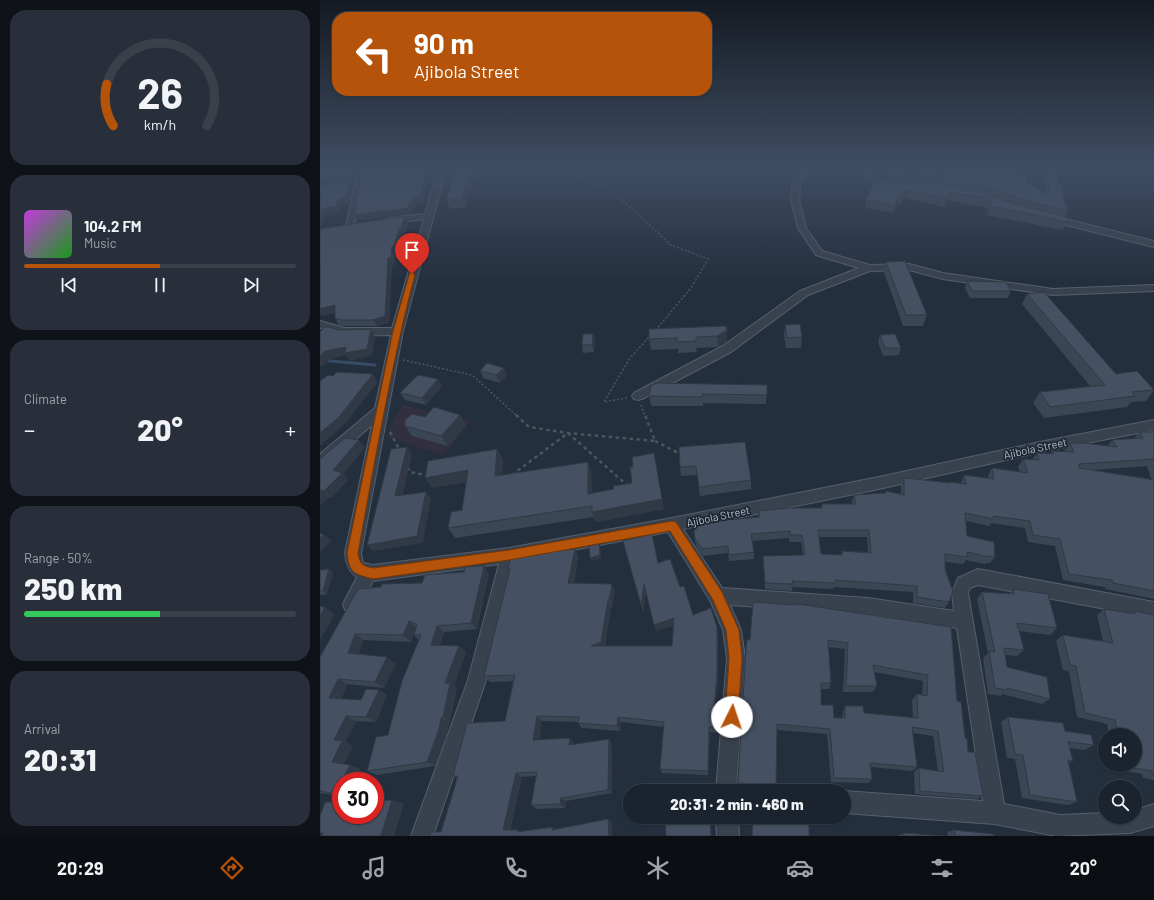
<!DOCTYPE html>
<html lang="en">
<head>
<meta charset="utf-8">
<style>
	:root { --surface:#1b232e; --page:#282f3a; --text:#f1f3f6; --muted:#a0a4aa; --line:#39404a; --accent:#b45309 }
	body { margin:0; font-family:Barlow,sans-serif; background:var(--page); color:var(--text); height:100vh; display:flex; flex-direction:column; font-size:15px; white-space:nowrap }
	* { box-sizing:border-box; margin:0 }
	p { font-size:13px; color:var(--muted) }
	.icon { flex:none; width:22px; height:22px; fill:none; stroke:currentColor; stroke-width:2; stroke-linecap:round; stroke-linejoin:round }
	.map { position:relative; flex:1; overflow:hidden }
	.side { display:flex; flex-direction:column; gap:10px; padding:10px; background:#0f1319; width:320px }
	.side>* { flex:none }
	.guide { position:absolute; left:12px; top:12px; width:380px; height:84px; border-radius:16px; box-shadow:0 1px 3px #0004,0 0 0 1px var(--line); background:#b45309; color:#fff; overflow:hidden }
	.tools { position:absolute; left:778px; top:728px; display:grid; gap:8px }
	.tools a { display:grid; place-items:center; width:44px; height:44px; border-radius:50%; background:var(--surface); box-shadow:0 1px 3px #0004,0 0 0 1px var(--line); font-size:20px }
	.speed { position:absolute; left:12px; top:772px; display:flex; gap:8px; font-size:20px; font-weight:700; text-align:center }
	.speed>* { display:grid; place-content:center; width:52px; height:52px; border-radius:50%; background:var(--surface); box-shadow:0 1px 3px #0004,0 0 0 1px var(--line); line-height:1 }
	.speed .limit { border:6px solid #d22; background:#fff; color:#111 }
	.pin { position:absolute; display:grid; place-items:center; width:34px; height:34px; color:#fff; margin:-41px -17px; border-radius:50% 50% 50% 0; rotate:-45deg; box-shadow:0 0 4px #0007 }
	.pin .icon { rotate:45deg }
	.me { position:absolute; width:44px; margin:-22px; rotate:4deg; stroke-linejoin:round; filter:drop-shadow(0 0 3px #0008) }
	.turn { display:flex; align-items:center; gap:14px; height:84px; padding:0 16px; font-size:18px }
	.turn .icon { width:52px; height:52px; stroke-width:2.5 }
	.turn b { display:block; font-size:28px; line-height:34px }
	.big { font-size:30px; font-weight:800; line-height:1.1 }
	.side .widget { flex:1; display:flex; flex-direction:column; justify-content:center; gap:6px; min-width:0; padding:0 14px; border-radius:16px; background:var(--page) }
	.side .dial { align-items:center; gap:0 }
	.dial svg { height:104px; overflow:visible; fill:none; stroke:var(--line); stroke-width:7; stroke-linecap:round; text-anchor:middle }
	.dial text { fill:var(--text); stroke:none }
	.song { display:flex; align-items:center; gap:12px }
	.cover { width:48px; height:48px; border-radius:6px; background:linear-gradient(135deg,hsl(290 70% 55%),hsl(120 70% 35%)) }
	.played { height:4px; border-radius:2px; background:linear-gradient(90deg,var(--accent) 50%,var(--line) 50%) }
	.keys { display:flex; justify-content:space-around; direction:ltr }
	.heat { display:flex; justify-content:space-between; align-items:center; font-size:22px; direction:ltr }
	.charge { height:6px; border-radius:3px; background:linear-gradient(90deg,#34c759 50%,var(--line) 0) }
	.trip { position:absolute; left:303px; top:784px; width:228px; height:40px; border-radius:20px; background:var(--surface); box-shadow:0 1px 3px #0004,0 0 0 1px var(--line); font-weight:800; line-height:40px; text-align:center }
	.menu { display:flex; height:64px; justify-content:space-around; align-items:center; background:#0b0e12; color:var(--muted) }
	.menu .icon { width:28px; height:28px }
	.menu .on { color:var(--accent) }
	.menu b { font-size:18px; color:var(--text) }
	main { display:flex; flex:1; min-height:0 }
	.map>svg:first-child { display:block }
	.medical { fill:#32303f }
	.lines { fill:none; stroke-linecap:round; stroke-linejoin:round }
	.stream { stroke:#394c67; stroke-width:3 }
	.street-casing { stroke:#565f6c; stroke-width:2 }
	.path-far1 { stroke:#44595c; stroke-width:1.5; stroke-dasharray:2 2; stroke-linecap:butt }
	.path { stroke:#44595c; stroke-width:2.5; stroke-dasharray:3.5 3.5; stroke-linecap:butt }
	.street { fill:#38414e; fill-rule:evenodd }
	.wall { fill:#3b4654; fill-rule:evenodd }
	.shaded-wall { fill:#303945 }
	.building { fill:#455162; stroke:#303945; fill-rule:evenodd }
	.route { fill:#b45309; stroke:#753606 }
	.labels { text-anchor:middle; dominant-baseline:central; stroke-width:3.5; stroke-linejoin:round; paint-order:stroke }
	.street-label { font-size:11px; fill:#b4bcc9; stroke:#1d2633 }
</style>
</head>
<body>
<main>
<section class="side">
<div class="widget dial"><svg viewBox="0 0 100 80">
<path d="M14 69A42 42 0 1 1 86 69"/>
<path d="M14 69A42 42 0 0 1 9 37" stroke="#b45309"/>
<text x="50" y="56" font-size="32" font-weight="700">26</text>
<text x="50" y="72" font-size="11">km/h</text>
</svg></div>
<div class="widget">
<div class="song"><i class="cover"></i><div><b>104.2 FM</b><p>Music</p></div></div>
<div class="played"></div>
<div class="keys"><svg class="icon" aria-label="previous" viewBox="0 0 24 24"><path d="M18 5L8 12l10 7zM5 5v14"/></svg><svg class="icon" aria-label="pause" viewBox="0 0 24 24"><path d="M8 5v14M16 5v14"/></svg><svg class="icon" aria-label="next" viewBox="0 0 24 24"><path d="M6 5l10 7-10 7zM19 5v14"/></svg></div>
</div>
<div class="widget"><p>Climate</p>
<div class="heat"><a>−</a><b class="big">20°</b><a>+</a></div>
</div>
<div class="widget"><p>Range · 50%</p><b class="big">250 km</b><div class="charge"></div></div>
<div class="widget"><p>Arrival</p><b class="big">20:31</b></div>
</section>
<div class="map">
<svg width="834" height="836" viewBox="0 0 834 836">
	<rect width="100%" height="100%" fill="#242f3e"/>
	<path class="medical" d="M82 404 126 416 151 421 124 455 66 437Z"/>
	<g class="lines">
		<path class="stream" d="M0 360 55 365"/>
		<defs>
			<path id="street" d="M42 166H50L43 183 34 226 30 229 26 226 35 183Z
				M119 166H127L83 331 41 553 43 563 53 565 189 548 352 518 559 477 725 441 834 420V430L725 451 559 489 363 529 402 588 548 598 634 611 632 593 638 578 658 569 834 602V618L658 585 650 588 648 593 684 804 740 815 785 813V817H815V810L834 804V826L810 833 736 836 675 824 524 813V791L663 801 637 628 548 614 410 605 421 630 425 658 416 791H396L407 658 403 630 391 602 348 532 195 561 166 680 113 836H91L148 680 179 564 53 581 37 610 31 612 25 610 23 604 37 577C28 572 26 562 25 553L52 425 5 466 0 468V454L55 408 71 335 24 336 0 328V321L25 328H72L104 219 69 224 65 221 69 218 105 214Z
				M488 166H498L481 179 479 200 486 228 502 251 550 265 589 264 623 273 733 289 834 285V291L733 295 623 279 589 270 550 271 488 295 411 352 322 399 318 400 314 399 312 396 314 393 403 346 480 291 539 268 496 255 478 228 471 200 473 178Z
				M534 166H543L566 184 578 185 579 187C567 197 543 175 534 166Z
				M729 215 834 241V247L726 220 725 218Z
				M396 817H418L419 836H397Z"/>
		</defs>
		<use href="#street" class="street-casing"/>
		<path class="path-far1" d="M236 166 290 189 351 245 388 259 371 288 335 331
			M278 183 279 166
			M83 360 152 375 197 416
			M307 398 284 402 310 358 331 335
			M321 405 325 416"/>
		<path class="path" d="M196 415 209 427 248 433 335 441 325 415
			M70 432 79 449
			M335 441 362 455
			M88 467 90 472 106 475
			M192 475 248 433 308 486"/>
		<use href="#street" class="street"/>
	</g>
	<path class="wall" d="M157 166 146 207 130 209 126 199Z
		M723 166H737L738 184 745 205 747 210 745 216 747 222 743 230 667 215 669 208 627 200 624 207 584 198 581 204 577 203 573 213 545 208 546 200 565 181 567 175 624 174 630 171 693 173 706 183 725 192Z
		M85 216 88 223 84 234H82L78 252 75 253 74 265H72L69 323 57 326H25L19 325 15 318V313L2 316Z
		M566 262 607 315 603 326H583L564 272Z
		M647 281 691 291 688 298H650L645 288Z
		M707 294 796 374 834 390 826 401 811 402 807 407 724 418 713 403 720 392 770 386 702 304Z
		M465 325 482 337 481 348H466L464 335Z
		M406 326 407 341 398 347 376 348 377 352 358 353V349L331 350 329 339Z
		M273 334 275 341 274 352 263 353 262 345Z
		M560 335 581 348 579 355 563 356 558 342Z
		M160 371 187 375 180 383 163 378Z
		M118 379 122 386 106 405 85 400 80 393Z
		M447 385 446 404 383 403V406H331L329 396Z
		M140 415 146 425 128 446 92 436 85 426 105 417Z
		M834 429V599L785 589V587L743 580 735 546 708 542 705 528 671 523 669 526 646 521 647 536 675 557 670 563H666L665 564 646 560 643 564 625 562 629 602 625 608 593 603V592L513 587V589L472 587V591L445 589 443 562V556L483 555 481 542H469V538L432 541 434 552V559L409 561 408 553 383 556 376 546 373 523 438 517 439 511 501 508 502 504H532V502L534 495 565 493 566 491 581 494V486L584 478 629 483 630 482 641 483 644 475 668 478V476L672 468 700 472 698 467 703 459 712 460 717 453 730 454 732 451 745 452V450L750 443 788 446 792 440 814 438 820 432H831ZM827 466 831 479 773 470ZM499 537H547L548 552 522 551 521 555 501 554Z
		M45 447 23 474 28 480 11 498 9 497 0 505V459Z
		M359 447 431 480V489L380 496 377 475 361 476 360 467Z
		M183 460 182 475 271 473 272 493 344 509 276 522 274 517 135 538 128 528 142 510 147 482 112 488Z
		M303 541 338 563 360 587 373 615 398 634V682L395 708 401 714 399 733 390 732 388 775 342 773 340 769 344 727 301 722 300 731 262 728 258 723V722L222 721 219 740 250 738 254 743V744L292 743V793L246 801 245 808 217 809 211 805 216 776 202 777 190 830H197L202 832 237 829 288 819 292 822V836L121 832 137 778 133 776 185 721 193 681 170 682 164 676 189 572 188 569 255 549 258 557 254 583 295 591 292 607H291L285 646H352L354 625 336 631 326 593 323 612Z
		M0 570 13 572 7 594 0 595Z
		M169 573 157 629 124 632 120 645 139 646 146 652 134 685 137 688 130 722H129L127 734 115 766 57 775 47 771 68 735 99 640 94 635V634L91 642 43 640 39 654 76 663 64 688 27 684 21 699 41 700 59 690 67 695 56 722 36 721 25 742 33 746 24 764 30 765 40 769 34 781H21V796L0 793V657L61 587 102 583Z
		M693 589 737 628 730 635 699 631 704 650 697 656 685 655 687 667 730 699 722 704 682 694 681 696 668 694 663 658 668 653 657 599 662 592 689 594Z
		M784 609 811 614 814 611 834 615V780L823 778 822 774 799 770 797 765H815V735H789L787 724 757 717 749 671 743 670 736 641 743 635 783 641 777 615Z
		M631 627 637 701 648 752 663 796 656 799 595 794 594 772 599 768 618 771 613 736 593 733 597 767 592 771 551 767 552 779 548 783 511 782 507 734 457 730 456 786 454 790 418 787 430 640ZM508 647 525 649 523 692H553L557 686 554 672 603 681 602 695 597 694 592 700 593 718 544 713 525 706 523 711 522 718H514L501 705V689H509L511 683Z
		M688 717 745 731 774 745 764 750 749 748 753 761 748 763 757 802 748 805 702 798 695 759 687 758 681 722Z
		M634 830 674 836H628L627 832Z
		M584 833 626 836H579V835Z"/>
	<path class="shaded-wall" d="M35 166H40L35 180 0 184V178Z
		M106 166H109L110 168 105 183 106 186 103 203 97 204 95 208H92L91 214 37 221 34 215 89 202 94 198 102 180Z
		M151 166H157L146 207 142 197Z
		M29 182 32 188 29 204 21 205 20 212 6 215 3 225 0 226V218L2 209 18 199Z
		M586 190 584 198 581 204 583 196Z
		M630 192 627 200 624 207 626 198Z
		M579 195 577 203 573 213 575 205Z
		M85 216 88 223 84 234H82L78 252 75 253 74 265H72L69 323 57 326 53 320 72 246 79 228Z
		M15 305 19 312 2 316 0 313V309Z
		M51 329 55 337 52 356 30 361 26 355 11 359 3 366H0V356L5 351Z
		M407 330V341L398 347 397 336Z
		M273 334 275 341 274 352 272 345Z
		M184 368 187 375 180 383 176 375Z
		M53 374 58 382 25 424 0 446V433Z
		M118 379 122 386 106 405 102 398Z
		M140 415 146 425 128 446 121 436Z
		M39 440 45 447 23 474 28 480 11 498 4 491 13 470Z
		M87 447 92 454 81 503 75 496Z
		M177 449 183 460 181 487 175 476Z
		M334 453 344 509 276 522 272 512 342 499Z
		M268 462 271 473 272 504 268 494Z
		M148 470 155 481 112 488 105 478Z
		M2 490 9 497 0 505V492Z
		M106 492 111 498 103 543 53 551 47 545Z
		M4 535 11 541 1 551 0 550V538Z
		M279 544 280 547 281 559 271 561 270 558Z
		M255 549 258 557 252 590 248 583Z
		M164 566 169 573 157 629 151 623Z
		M9 569 13 572 7 594 3 591Z
		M292 584 295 591 292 607 289 600Z
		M324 584 326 592 323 612 321 605Z
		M288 600 291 607 285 649 271 646Z
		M5 607 15 614 0 640V617Z
		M354 618 356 625 336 631 334 625Z
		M89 621 97 628 91 642 83 635Z
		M117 626 124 632 118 651 111 645Z
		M397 627 398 682 395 713 394 708Z
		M35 634 43 640 37 659 28 653Z
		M139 646 146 652 134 685 137 688 130 722 123 717 125 683Z
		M67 657 76 663 64 688 55 682Z
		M18 679 27 684 19 703 9 698Z
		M59 690 67 695 56 722 46 717Z
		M400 708 401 714 399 733V728Z
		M26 716 36 721 25 742 33 746 23 766 12 762 14 740Z
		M217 716 222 721 218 744 213 740Z
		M298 717 301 722 300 731 297 726Z
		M121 718 129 722 127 734 115 766 107 762Z
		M389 727 390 732 388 775V771Z
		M250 738 254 743 253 750 249 745Z
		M289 739 292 743V793L288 790Z
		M30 765 40 769 34 781H22Z
		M196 773 202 777 189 832 183 830Z
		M21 783V795L16 794Z
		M241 798 246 801 245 808 240 804Z
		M72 800 84 804 74 836H61Z
		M288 819 292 822V836H289Z
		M232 827 237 829 232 830Z"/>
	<path class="building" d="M0 166H35L32 174 0 178Z
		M46 166H70V168L82 166H106L102 180H104L100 197 94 198 92 202H89L88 208 34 215 41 178Z
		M139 166H151L142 197 126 199Z
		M632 166H670L694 170 693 173 707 176 706 183 729 194 727 166H737L738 184 742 185 745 205H748L747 210 708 201 664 187 623 179H590L567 175 570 170 596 175 598 169 624 174 626 171H630Z
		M562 181 590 184H623L658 192 702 206 747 217V222L670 206 672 199 630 192 626 198 586 190 583 196 579 195 575 205 546 200 554 183 559 184Z
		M29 182 25 198 18 199 17 206 2 209 0 218V185Z
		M85 216 81 228H79L74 246H72L71 258H68L65 316 53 320H21L15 318V305L0 309V229Z
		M585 261 607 315H586L566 262Z
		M647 281 686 282 691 291H652Z
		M724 292 796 374 817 371 834 390 812 392 815 396 730 407 720 392 785 385 707 294Z
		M480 324 482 337 467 338 465 325Z
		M406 326 407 330 397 336 376 337V341L357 342V338L329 339V329Z
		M4 327H9L19 330 51 329 47 349 25 353 26 347 5 351 0 356V331H1Z
		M263 334H273L272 345H262Z
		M575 334 581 348H565L560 335Z
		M167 363 184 368 176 375 160 371Z
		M17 372 53 374 19 417 0 433V381L8 375 13 376Z
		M98 375 118 379 102 398 80 393Z
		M336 383 447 385V395L382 394V397L329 396 331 386Z
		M114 407 140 415 121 436 85 426V420L92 414 105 417Z
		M820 432H834V460V459L759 464V468L834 480V591L793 583 792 580 749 574 740 539 713 535 710 521 673 516 674 519 645 513 647 536 674 542 675 557 670 556V557L647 552V557L625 554V570L633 591 629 602 597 597V586L515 580V583L472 581 473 584 445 583 443 556 485 555 482 535H470V531L431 534 434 552 409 555 408 546 382 549 375 539 373 523 440 517 439 511 468 508H502V504H536L534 495 566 493V491L584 495V478H586L630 483V482L646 484 644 475 674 479 672 468 708 473 703 459 719 460 717 453 734 454 732 451 754 452 750 443H764L797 447 792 440 823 438ZM498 530H549L551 553 522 551V555L501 554Z
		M25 438 39 440 13 470 22 473 4 491 2 490 0 492V459Z
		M425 442 431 480 379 487 376 466 360 467 359 447Z
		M87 447 75 496 106 492 97 536 47 545 71 449Z
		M177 449 175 476 268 462V494L294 489 293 486 312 483 310 467H313L312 457 334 453 342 499 272 512V506L128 528 131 512 142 510 148 470 105 478 108 461Z
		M0 533 4 535 0 538Z
		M332 534 338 563 350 559 360 587 364 586 373 615 391 608 397 627V676L394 708H400L399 728 389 727 388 771 340 769 344 722 298 717 297 726 258 723 259 717 217 716 213 740 250 738 249 745 289 739 288 790 241 798 240 804 211 805 217 772 196 773 183 830H197V832L232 827V830L288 819 289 836H109L111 832H121L138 776H133L147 723 185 721 195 675 164 676 190 569H188L191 555 255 549 248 583 292 584 289 600H288L281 642 271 646H352L354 618 334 625 324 584 321 605 303 541Z
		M279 544 280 555 270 558 269 546Z
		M164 566 151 623 117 626 111 645 139 646 125 683H130L123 717 121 718 119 729 107 762 47 771 56 737 68 735 82 681 101 635H94L97 624 89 621 83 635 35 634 28 653 67 657 55 682 18 679 9 698 41 700 46 689 59 690 46 717 26 716 14 740 22 741 12 762 30 765 22 781H21V783L16 794 0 791V657L38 589 61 587 62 584 102 583 105 575 144 572 145 567Z
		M9 569 3 591H0V570Z
		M693 589 728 594 737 628 697 623 704 650 684 648 687 667 727 677 730 699 687 688V690L675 688 669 651 675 652 662 592 694 594Z
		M433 602 475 605V604L485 605 631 627 637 701 641 702 645 738H647L648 752H655L663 796 600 791 599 768 624 772 618 731 592 727 597 767 550 763 552 779 514 778 510 729 457 724 456 786 418 783 426 649 427 639 430 640ZM508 640 528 643 526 686H557L553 665 608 675 607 696 597 694 598 718 544 713 543 706H525V718H514L513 705H501V683H511Z
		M0 606 5 607 0 617Z
		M784 609 815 614 814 611 834 615V775H833L832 771 808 767V765H815V735H799L795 720 765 713 756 666 750 665 743 635 793 643Z
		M688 717 743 723 745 731 771 735 774 745 748 742 753 761 748 760 757 802 710 795 703 755 695 754Z
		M72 800 61 836H2L3 833H0V816L5 802H21V815H55V801Z
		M345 817H390L391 836H346Z
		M433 817H448L489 822V836H432Z
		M634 830 673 834 674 836H635Z
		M584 833 626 836H584Z"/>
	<linearGradient id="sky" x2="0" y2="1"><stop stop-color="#141a22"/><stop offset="0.59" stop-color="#3f4d63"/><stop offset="1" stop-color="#3f4d63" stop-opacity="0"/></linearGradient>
	<rect width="834" height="283" fill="url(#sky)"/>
	<path class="route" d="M90 272 95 274C71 366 55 460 38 553 40 565 43 566 53 568L189 550 352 521 356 522 402 592 419 630 422 658 418 717 416 722 412 724 407 722 405 717 409 658 406 630 393 600 350 531 189 560 53 579C35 574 29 574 27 553L73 331Z"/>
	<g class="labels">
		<g class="street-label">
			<text transform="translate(715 448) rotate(-12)">Ajibola Street</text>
			<text transform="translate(398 516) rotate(-12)">Ajibola Street</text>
		</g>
	</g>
</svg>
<div class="tools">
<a><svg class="icon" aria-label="sound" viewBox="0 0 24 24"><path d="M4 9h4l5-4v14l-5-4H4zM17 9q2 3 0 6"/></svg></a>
<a><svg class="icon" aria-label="search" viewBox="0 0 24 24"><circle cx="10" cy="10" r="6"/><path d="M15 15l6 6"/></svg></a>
</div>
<div class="speed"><div class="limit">30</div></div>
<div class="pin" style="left:92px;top:274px;background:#d93025"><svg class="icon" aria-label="arrive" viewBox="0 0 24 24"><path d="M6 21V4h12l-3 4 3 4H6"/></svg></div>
<svg class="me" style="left:412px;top:717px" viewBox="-20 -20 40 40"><circle r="19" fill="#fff"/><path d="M0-13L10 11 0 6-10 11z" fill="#b45309"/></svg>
<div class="trip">20:31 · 2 min · 460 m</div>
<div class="guide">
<div class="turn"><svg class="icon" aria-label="left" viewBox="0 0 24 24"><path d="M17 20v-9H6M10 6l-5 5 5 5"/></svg><div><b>90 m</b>Ajibola Street</div></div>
</div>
</div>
</main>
<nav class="menu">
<b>20:29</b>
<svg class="icon on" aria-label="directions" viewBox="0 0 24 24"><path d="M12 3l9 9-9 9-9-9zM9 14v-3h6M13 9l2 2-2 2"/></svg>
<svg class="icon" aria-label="music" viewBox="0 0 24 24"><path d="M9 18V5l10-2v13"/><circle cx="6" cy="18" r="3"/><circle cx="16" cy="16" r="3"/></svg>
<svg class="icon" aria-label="phone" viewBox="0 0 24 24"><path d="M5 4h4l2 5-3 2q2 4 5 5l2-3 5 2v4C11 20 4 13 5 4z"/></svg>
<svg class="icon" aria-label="climate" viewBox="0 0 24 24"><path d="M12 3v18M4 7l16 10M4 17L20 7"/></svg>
<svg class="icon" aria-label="car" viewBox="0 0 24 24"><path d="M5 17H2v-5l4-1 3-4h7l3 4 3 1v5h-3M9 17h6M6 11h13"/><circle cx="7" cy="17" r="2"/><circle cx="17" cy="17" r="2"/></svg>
<svg class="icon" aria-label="filters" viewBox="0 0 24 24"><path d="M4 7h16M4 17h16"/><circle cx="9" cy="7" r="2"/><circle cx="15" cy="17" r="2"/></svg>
<b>20°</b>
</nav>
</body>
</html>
